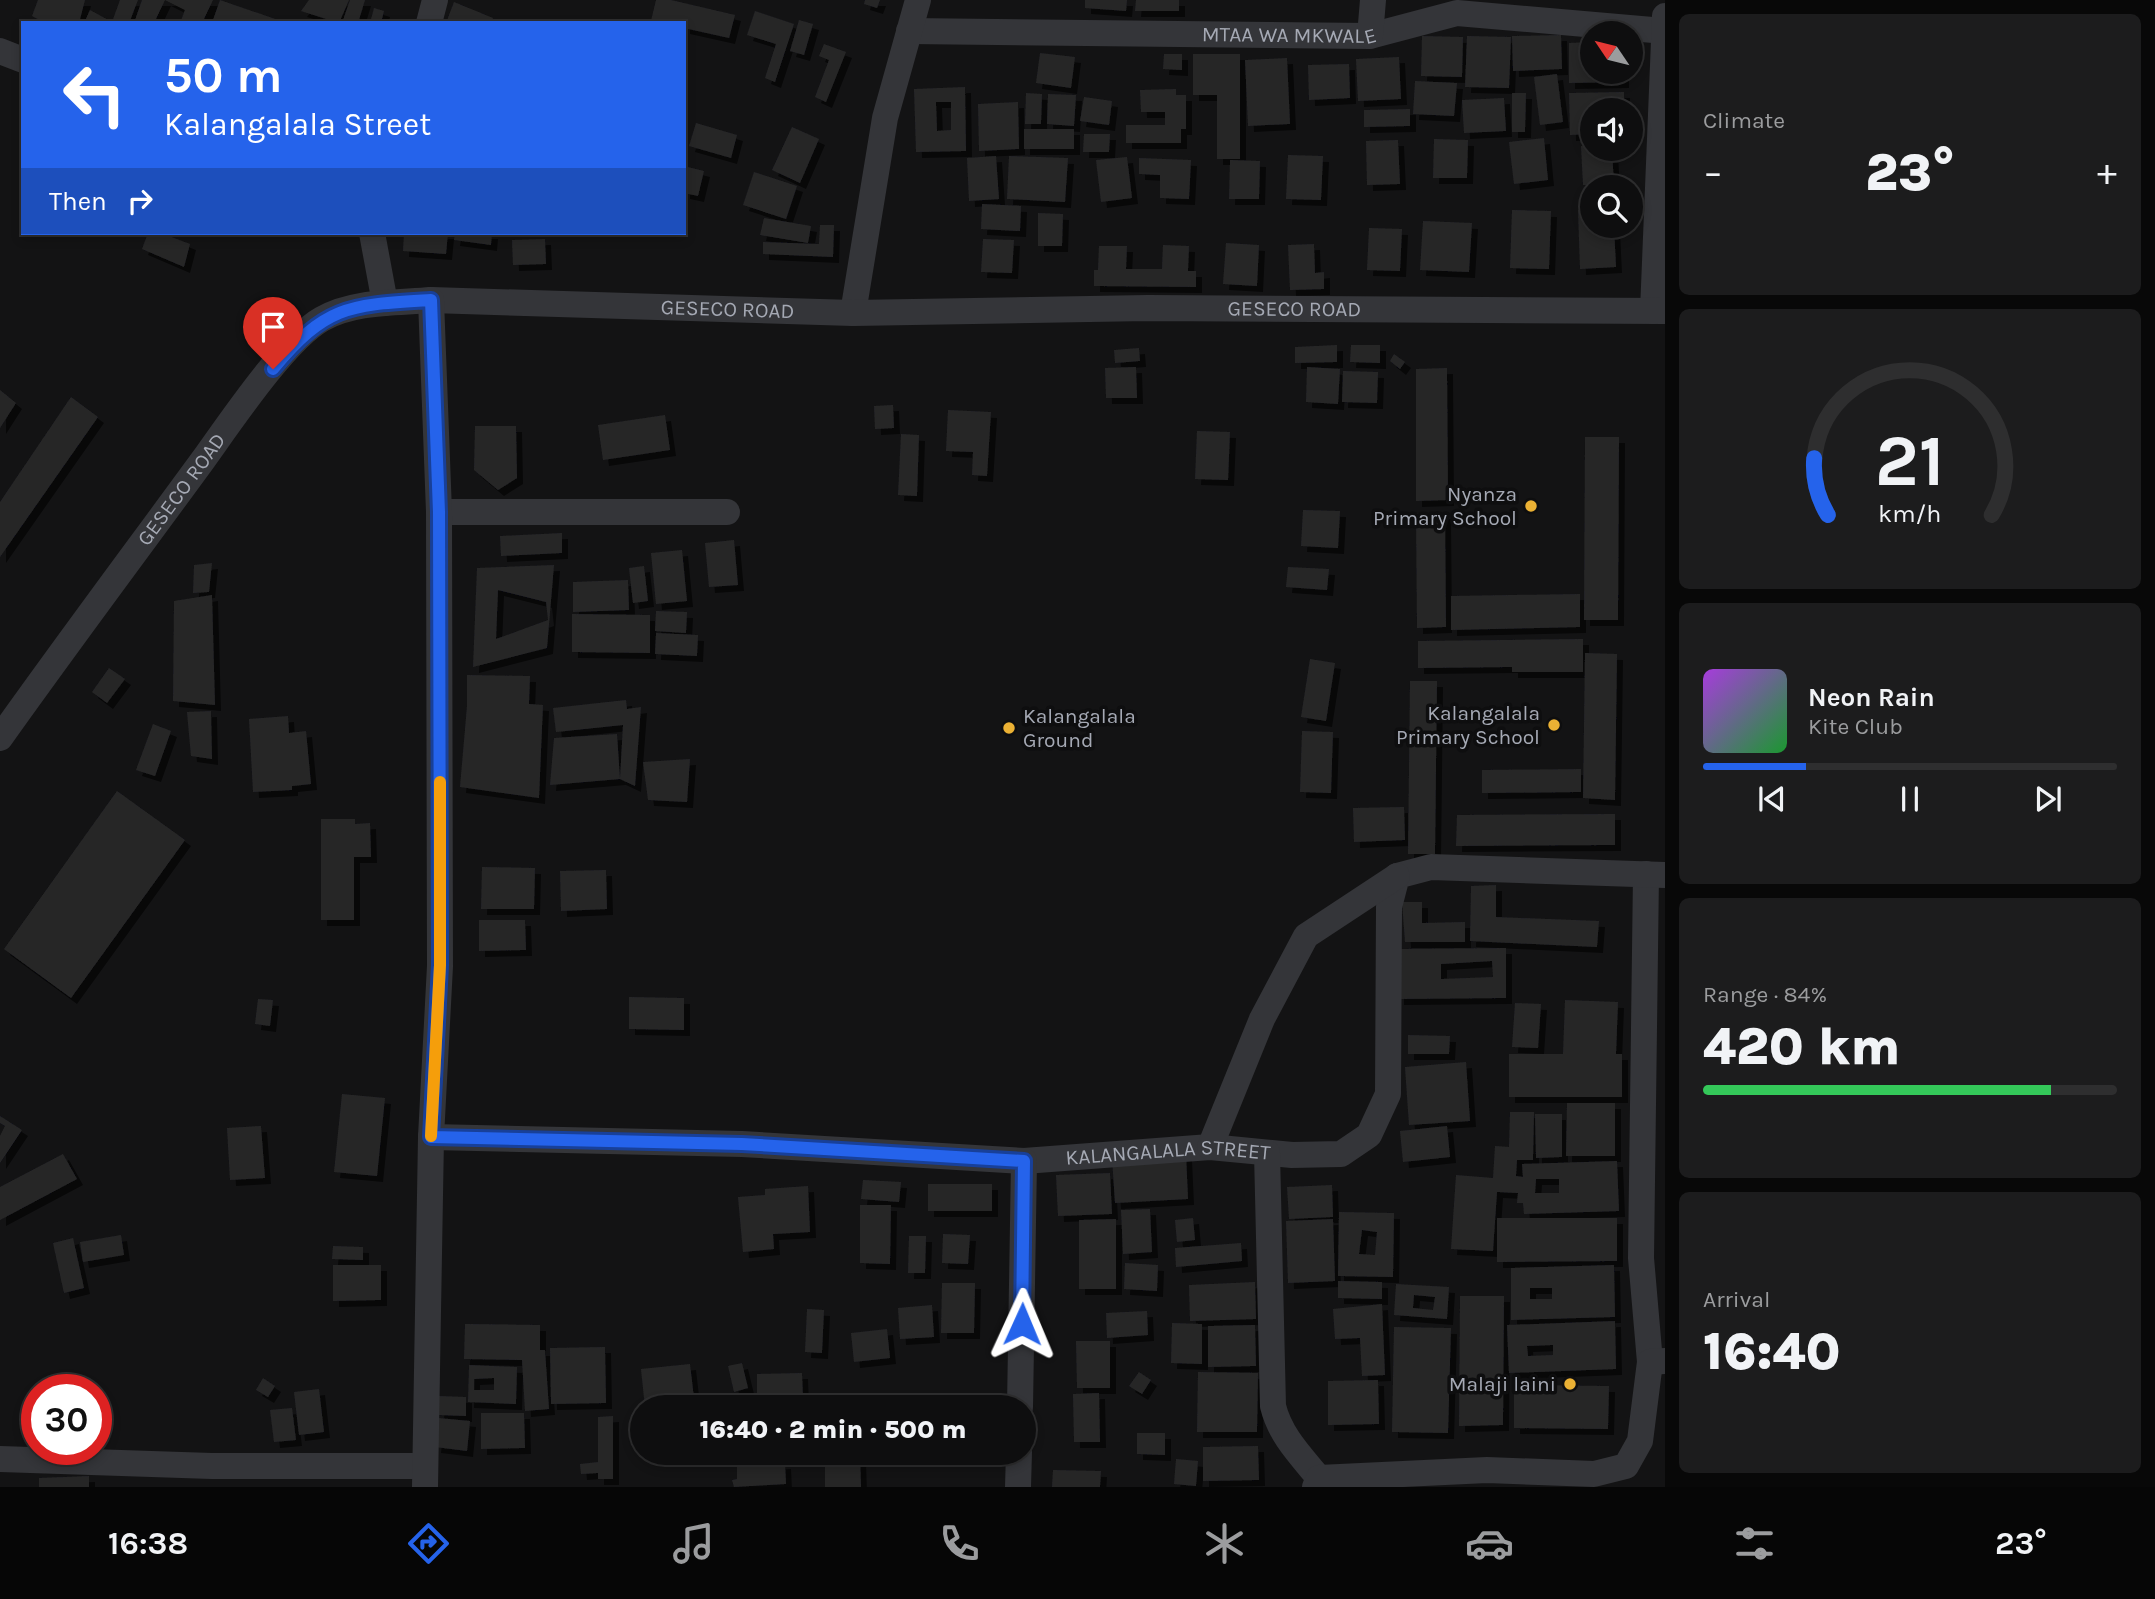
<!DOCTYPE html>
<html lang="en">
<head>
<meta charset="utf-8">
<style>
	:root { --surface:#0e0e0f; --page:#1c1c1d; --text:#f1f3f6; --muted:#9b9c9e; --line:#2e2e2f; --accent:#2563eb }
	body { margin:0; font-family:Karla,sans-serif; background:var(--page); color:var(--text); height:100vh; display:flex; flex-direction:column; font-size:26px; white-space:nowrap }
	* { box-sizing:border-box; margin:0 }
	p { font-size:23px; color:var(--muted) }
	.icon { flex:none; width:38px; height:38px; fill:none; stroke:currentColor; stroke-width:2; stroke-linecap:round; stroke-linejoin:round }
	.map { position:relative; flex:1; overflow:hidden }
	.details { display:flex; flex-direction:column; gap:14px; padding:14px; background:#080808; width:490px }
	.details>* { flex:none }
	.guide { position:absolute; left:21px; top:21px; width:665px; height:214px; border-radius:0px; box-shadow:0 4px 10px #0003,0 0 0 2px var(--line); background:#2563eb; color:#fff; overflow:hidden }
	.needle { width:46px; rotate:305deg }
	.fabs { position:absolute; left:1580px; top:21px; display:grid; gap:14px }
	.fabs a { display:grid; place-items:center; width:63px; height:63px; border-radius:50%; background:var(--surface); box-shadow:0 4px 10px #0003,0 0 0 2px var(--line); font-size:35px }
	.speed { position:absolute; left:21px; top:1374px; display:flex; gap:14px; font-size:35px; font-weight:700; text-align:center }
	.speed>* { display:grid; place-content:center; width:91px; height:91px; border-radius:50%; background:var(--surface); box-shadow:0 4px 10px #0003,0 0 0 2px var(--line); line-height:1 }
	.speed .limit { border:10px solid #d22; background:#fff; color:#111 }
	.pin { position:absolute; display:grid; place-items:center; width:60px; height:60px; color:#fff; margin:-72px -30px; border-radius:50% 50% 50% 0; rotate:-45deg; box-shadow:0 0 7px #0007 }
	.pin .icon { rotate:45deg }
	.me { position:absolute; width:77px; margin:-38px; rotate:1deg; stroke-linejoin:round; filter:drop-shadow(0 0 5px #0008) }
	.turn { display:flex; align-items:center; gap:24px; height:147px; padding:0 28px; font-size:32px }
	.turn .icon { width:91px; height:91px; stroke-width:2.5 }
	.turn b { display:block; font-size:49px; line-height:60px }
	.then { display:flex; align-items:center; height:66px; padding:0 28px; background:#0003; gap:14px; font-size:26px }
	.big { font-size:52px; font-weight:800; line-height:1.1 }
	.details .tile { flex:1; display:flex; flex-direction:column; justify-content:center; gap:10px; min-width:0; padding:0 24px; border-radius:10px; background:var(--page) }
	.details .dial { align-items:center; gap:0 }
	.dial svg { height:182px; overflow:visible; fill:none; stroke:var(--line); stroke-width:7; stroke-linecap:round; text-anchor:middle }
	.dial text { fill:var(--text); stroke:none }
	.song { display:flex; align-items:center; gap:21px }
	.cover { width:84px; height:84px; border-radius:10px; background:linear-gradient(135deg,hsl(280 70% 55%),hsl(130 70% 35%)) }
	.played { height:7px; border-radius:4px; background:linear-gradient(90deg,var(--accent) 25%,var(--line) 25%) }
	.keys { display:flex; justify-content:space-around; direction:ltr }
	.heat { display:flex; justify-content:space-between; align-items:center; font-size:38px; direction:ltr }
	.charge { height:10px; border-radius:5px; background:linear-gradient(90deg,#34c759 84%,var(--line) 0) }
	.trip { position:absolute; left:630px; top:1395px; width:406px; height:70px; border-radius:35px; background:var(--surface); box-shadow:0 4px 10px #0003,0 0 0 2px var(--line); font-weight:800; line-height:70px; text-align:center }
	.menu { display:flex; height:112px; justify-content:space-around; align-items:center; background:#060606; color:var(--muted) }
	.menu .icon { width:49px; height:49px }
	.menu .selected { color:var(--accent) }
	.menu b { font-size:32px; color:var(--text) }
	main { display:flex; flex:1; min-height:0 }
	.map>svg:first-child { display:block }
	.building { fill:#262628; fill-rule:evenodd; filter:url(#shadow) }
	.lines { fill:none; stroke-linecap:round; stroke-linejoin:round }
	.minor { stroke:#343539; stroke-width:26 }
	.route-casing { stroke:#184099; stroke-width:18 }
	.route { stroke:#2563eb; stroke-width:12 }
	.slow { stroke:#f59e0b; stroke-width:12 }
	.poi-dot { fill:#ebb134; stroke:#0e0e0f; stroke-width:2.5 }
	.labels { text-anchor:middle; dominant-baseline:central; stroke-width:7; stroke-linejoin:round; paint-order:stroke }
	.street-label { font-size:21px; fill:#a5a9b4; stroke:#0e0e0f }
	.poi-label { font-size:21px; fill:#a5a9b4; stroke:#0e0e0f; text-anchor:end }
</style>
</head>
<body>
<main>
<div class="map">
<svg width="1665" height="1487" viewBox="0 0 1665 1487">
	<defs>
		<filter id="shadow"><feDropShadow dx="6" dy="6" stdDeviation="0" flood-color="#0009"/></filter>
	</defs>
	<rect width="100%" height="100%" fill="#131314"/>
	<path class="building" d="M38 0H85L79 23 69 19 68 23H45L32 16Z
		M120 0H138L129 23H84L90 10 112 22Z
		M142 0H213L202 23H180L185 10 165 0 154 23H134Z
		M220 0 284 22V23H212Z
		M309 0H349L339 23 301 11Z
		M350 0H365L358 23H342Z
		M656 0H671L735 15 729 38 684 28V23L651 21Z
		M865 0H880L877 8 864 4Z
		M1085 0H1127L1126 11 1085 8Z
		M1136 0H1179V11H1135Z
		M454 2 493 18 491 23H446Z
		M374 8 384 11 381 23H370Z
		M755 11 794 24 775 82 765 78 776 44 747 35Z
		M799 20 813 24 804 55 790 51Z
		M1561 35 1562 69 1513 71 1512 36Z
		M1422 36 1463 37 1462 77 1421 76Z
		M1467 36 1511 37 1509 88 1465 87Z
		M1592 42V72H1623V82L1569 83V43Z
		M824 44 846 52 826 102 815 97 829 60 819 56Z
		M1040 53 1075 57 1071 88 1036 83Z
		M1164 54H1182V70L1163 69Z
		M1193 54H1240V159H1217V95H1193Z
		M1399 57 1401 99 1358 101 1356 59Z
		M1287 58 1290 124 1248 126 1245 60Z
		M1349 64 1350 98 1309 100 1308 65Z
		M1557 74 1563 122 1540 125 1534 77Z
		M1415 81 1457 83 1454 116 1413 114Z
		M965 87 966 151 916 152 914 89ZM936 102H951V130L937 131Z
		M1176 89V95H1186V129H1181V143H1126V125H1165V112H1141L1140 90Z
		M1624 92V110H1592V134L1570 135 1569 93Z
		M1026 93 1042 94 1041 124H1025Z
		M1512 93H1526L1525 132H1512Z
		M1048 94 1076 95 1074 126 1047 124Z
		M1084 97 1112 101 1109 125 1080 121Z
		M1504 98 1506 131 1464 133 1462 100Z
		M1018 102 1019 149 979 151 978 104Z
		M1410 109V126L1364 127V110Z
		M696 123 737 135 731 158 689 146Z
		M792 127 819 139 800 183 772 170Z
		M1024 129H1074V149H1024Z
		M1084 134H1110L1109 152H1083Z
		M1544 138 1548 180 1514 184 1509 142Z
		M1434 139 1468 140 1467 178H1433Z
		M1398 140 1400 184 1367 185 1366 141Z
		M1592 145V149H1612L1614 184 1583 185 1581 146Z
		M1288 155 1323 156 1321 200 1286 199Z
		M996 156 999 199 969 201 967 158Z
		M1009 156 1068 158 1065 202 1007 199Z
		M1127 157 1132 198 1101 202 1096 160Z
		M1139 158 1191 160 1189 199 1160 198V175L1139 174Z
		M1230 160 1260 161 1259 199H1229Z
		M684 166 704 171 698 196 684 193Z
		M754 172 797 186 786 219 743 205Z
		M982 204 1021 206 1020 231 981 229Z
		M1512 210 1551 211 1549 269 1510 268Z
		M1578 210H1592V226H1614L1616 267 1580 269Z
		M1038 213 1063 214 1062 246H1038Z
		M764 218 811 226 808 243 760 235Z
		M1423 221 1472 223 1469 272 1420 270Z
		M820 225H834L833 257 763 254V242L819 244Z
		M1369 228 1402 229 1400 271 1367 270Z
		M148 233H161L190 244 184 267 142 249Z
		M404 233H448L446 254 403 251Z
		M455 233H492L491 245 454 240Z
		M545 239 546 264 513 265 512 240Z
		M983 239 1014 240 1012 273 981 272Z
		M1226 243 1259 245 1257 286 1223 284Z
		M1314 244 1315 273 1324 272V289L1290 290 1288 245Z
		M1163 245 1189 246 1188 271H1196V287L1094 286V270H1098L1099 246H1127L1126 269H1162Z
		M1337 345V362L1295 363V347Z
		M1351 345H1380V363L1350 362Z
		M1139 348 1140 361 1115 363 1114 350Z
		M1394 354 1405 362 1400 369 1390 361Z
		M1136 367 1137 398H1106L1105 368Z
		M1307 367 1340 369 1338 404 1306 402Z
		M1447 368 1448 500 1416 501V369Z
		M1343 371 1378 372 1377 403 1342 402Z
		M0 390 16 403 0 428Z
		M71 397 98 417 0 557V502Z
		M893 405 894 428 875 429 874 406Z
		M948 410 991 412 987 476 972 475 973 452 946 451Z
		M665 415 670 450 603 460 598 425Z
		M475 426H516L517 478 498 490 474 470Z
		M1197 431 1230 432 1228 480 1195 479Z
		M901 434 919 435 917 496 898 495Z
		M1585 437H1619L1618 620H1584Z
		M1303 510 1340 511 1338 548 1301 546Z
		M1416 513H1445L1446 627 1417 628Z
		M562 533V553L501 556 500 536Z
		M734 540 738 585 709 587 705 543Z
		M682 550 687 601 656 604 651 553Z
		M212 563 209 592 193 593 194 565Z
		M554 565 547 648 473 667 477 568ZM498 590 546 602 548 620 496 639Z
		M644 566 648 601 633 603 629 568Z
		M1288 567 1329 569 1327 590 1286 587Z
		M628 580 629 610 573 612V582Z
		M1580 594V627L1451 630V596Z
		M212 595 215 705 173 701 174 601Z
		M656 611 687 612 686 633 655 631Z
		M572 614 650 615V653L572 652Z
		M656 633 698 635 697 656 655 654Z
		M1583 639V672H1512V667L1418 668V641Z
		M1585 653 1617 654 1615 800 1583 798Z
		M1310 659 1335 663 1326 721 1301 717Z
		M109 668 125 679 107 703 92 692Z
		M467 675 530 676 529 704 543 705 539 798 460 787 467 706Z
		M1410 681H1437L1435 854H1408Z
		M626 700 627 709 641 707 635 786 620 779 623 725 556 732 553 708Z
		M211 711 212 759 191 756 187 712Z
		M288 716 289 733 306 731 311 784 292 786V790L253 792 249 719Z
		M153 724 171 731 155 776 136 770Z
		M1302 731 1333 732 1331 793 1300 792Z
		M617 734 620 779 550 785 554 738Z
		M690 759 687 802 648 800 643 762Z
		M1581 769V792L1482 793V770Z
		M117 791 185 840 71 998 4 949Z
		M1404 807 1405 840 1354 842 1353 808Z
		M1615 814V845L1456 846 1457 815Z
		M321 819H355V824L370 823 371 857H354V920H321Z
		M482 867 535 868 534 909H481Z
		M606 870 607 909 561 911 560 871Z
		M1496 885V917L1599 921 1597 947 1470 941 1471 886Z
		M1402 902H1422V923L1465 922V942H1405Z
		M479 920H525L526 950 479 951Z
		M1506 948V998L1398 999V949ZM1492 961 1493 977 1441 979V964Z
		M629 997 684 998V1030L629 1029Z
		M258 999 273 1000 270 1026 255 1024Z
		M1565 1000 1618 1002 1616 1054H1622V1097H1509V1054H1563Z
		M1515 1003 1541 1004 1538 1048 1512 1047Z
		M1408 1035 1450 1036 1449 1054H1408Z
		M1466 1062 1470 1121 1409 1125 1405 1067Z
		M342 1094 385 1098 377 1176 334 1172Z
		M1567 1103H1615V1156H1566Z
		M1510 1112H1534L1533 1160H1517L1516 1176 1523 1177 1522 1164 1617 1161 1619 1211 1524 1214 1523 1203H1517L1518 1193 1497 1192 1493 1251 1451 1249 1456 1175 1493 1178 1495 1146 1509 1147ZM1536 1179H1559V1193H1535Z
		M1535 1114H1562V1157L1536 1158Z
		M0 1116 22 1130 0 1163V1136L5 1126 0 1123Z
		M261 1126 265 1178 230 1180 227 1128Z
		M1447 1126 1450 1157 1403 1162 1400 1131Z
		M63 1154 77 1179 0 1220V1187Z
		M1186 1154 1188 1199 1115 1203 1112 1158Z
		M1110 1173 1112 1214 1058 1216 1056 1175Z
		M863 1180 901 1182 899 1202 861 1199Z
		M928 1184H992V1211H928Z
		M1332 1185 1333 1217 1289 1219 1287 1187Z
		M808 1186 810 1232 773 1234 774 1249 743 1252 738 1197 765 1195V1189Z
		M860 1205H891L890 1264 860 1263Z
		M1150 1209 1152 1252 1123 1254 1121 1210Z
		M1339 1212 1394 1213 1393 1277 1338 1276ZM1362 1230 1377 1232 1375 1255 1359 1254Z
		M1193 1218 1195 1240 1177 1242 1175 1220Z
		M1497 1218H1617V1261L1497 1262Z
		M1116 1219V1289H1079V1220Z
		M1333 1219 1335 1281 1288 1283 1286 1221Z
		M943 1234 970 1235 968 1264 942 1263Z
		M121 1235 124 1255 83 1262 80 1242Z
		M909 1236H926L925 1273H908Z
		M73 1238 84 1288 64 1293 53 1243Z
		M1241 1243 1242 1261 1176 1267 1175 1248Z
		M333 1246 363 1247V1260L332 1259Z
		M1125 1263 1158 1265 1157 1291 1124 1289Z
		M333 1265H381V1300L333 1301Z
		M1614 1265 1615 1317 1511 1320V1268ZM1530 1288H1552V1299H1530Z
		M1338 1281 1382 1282V1299L1338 1298Z
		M1255 1282 1256 1319 1190 1321 1189 1285Z
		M942 1283H975L974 1333H941Z
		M1396 1284 1449 1287 1447 1319 1394 1315ZM1414 1295 1435 1297 1433 1310 1413 1308Z
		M1460 1296H1504L1503 1425 1459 1426Z
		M1382 1304 1385 1375 1362 1376 1360 1338 1335 1339 1333 1309Z
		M932 1305 934 1337 900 1339 898 1308Z
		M807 1309 824 1310 822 1353 805 1352Z
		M1147 1311 1148 1335 1107 1338 1106 1313Z
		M1615 1321 1616 1369 1509 1373 1507 1325ZM1553 1345V1355L1528 1356 1527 1346Z
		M1172 1323 1202 1324V1364L1171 1363Z
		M465 1324 540 1325V1350H545L549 1409 525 1411 522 1360 464 1359Z
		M1255 1325 1256 1366 1208 1367V1326Z
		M1394 1327 1451 1328 1448 1433 1392 1432Z
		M887 1329 890 1358 854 1362 851 1333Z
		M1076 1341H1110V1388H1077Z
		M605 1347 606 1403 551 1404 550 1348Z
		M742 1363 748 1388 734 1392 728 1366Z
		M690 1364 695 1407H645L641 1369Z
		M469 1365 517 1367 516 1404 468 1402ZM494 1378V1390H474V1379Z
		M1139 1372 1151 1380 1142 1394 1129 1386Z
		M1198 1372 1258 1373 1257 1432H1197Z
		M802 1373 803 1399 757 1400V1374Z
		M263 1378 275 1386 268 1397 256 1390Z
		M1378 1380 1379 1424 1328 1425V1381Z
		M1514 1385 1609 1386 1608 1429 1514 1428Z
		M319 1389 324 1432 299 1435 294 1392Z
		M1099 1393 1100 1442H1074L1073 1394Z
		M439 1396 466 1397V1416L438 1415Z
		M292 1408 296 1440 274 1442 270 1410Z
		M481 1413H524L525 1448 481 1449Z
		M613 1416V1479H598V1473L581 1474 580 1464 598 1462V1417Z
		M438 1418 470 1421 467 1451 435 1447Z
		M1137 1433H1165V1455L1137 1454Z
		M1258 1446 1259 1480 1203 1481V1447Z
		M860 1456 861 1487H825V1457Z
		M1176 1459 1198 1461 1196 1486 1174 1484Z
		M785 1463 786 1484 734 1487 732 1480 737 1479V1466Z
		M1053 1470 1101 1471 1100 1487H1052Z
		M89 1476V1487H39V1478Z"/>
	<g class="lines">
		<g class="minor">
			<path d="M429 23 435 0"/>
			<path id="s1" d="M909 31 1370 36 1457 13 1665 31"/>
			<path d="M1370 36 1373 0"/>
			<path d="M0 51 23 60"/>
			<path d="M372 233 385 303"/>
			<path d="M1653 311 1665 16"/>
			<path d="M853 313 885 118 918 0"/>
			<path d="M439 512H727"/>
			<path id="s2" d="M0 738C66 645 135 553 203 460 229 424 285 340 322 319 353 301 396 303 431 300L853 313 1148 308 1665 311"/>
			<path d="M1646 874 1641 1258 1650 1362"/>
			<path id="s3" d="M431 1137 742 1144 1024 1161 1210 1147 1292 1155 1341 1154 1369 1135 1388 1094 1389 907 1397 876 1431 867 1665 875"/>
			<path d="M1210 1147 1262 1019 1306 936 1397 876"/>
			<path d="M1267 1153 1273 1406C1280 1435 1300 1455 1319 1478"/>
			<path d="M1020 1407 1024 1161"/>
			<path d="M0 1459 212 1466H425"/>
			<path d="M425 1487 431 1137 440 966 439 512 431 300"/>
			<path d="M1018 1487 1019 1452"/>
			<path d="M1315 1487 1319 1478 1487 1470 1594 1474 1626 1466 1640 1441 1650 1362 1665 1361"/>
		</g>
	</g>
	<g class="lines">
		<defs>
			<path id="route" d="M273 369C327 304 350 305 431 300L439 512 440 965 431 1137 742 1144 1024 1161 1022 1324"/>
		</defs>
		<use href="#route" class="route-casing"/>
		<use href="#route" class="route"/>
		<path class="slow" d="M431 1136 440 965V782"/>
	</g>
	<g class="poi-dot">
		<circle cx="1531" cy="506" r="7"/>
		<circle cx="1554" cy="725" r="7"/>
		<circle cx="1009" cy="728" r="7"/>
		<circle cx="1570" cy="1384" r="7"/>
	</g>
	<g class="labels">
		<g class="street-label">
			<text stroke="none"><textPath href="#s1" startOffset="380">MTAA WA MKWALE</textPath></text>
			<text stroke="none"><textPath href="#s2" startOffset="938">GESECO ROAD</textPath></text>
			<text stroke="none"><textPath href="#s2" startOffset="1505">GESECO ROAD</textPath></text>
			<text stroke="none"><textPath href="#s2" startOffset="308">GESECO ROAD</textPath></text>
			<text stroke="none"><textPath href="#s3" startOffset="738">KALANGALALA STREET</textPath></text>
		</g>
		<g class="poi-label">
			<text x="1517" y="494">Nyanza<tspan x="1517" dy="24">Primary School</tspan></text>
			<text x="1540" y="713">Kalangalala<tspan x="1540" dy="24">Primary School</tspan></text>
			<text x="1023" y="716" text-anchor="start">Kalangalala<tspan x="1023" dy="24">Ground</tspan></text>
			<text x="1556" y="1384">Malaji laini</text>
		</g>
	</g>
</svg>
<div class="fabs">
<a><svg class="needle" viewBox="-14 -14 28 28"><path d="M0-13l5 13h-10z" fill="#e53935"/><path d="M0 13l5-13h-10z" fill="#9b9c9e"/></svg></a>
<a><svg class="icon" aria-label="sound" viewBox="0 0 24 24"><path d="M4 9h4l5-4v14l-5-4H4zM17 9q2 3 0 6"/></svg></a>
<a><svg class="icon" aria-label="search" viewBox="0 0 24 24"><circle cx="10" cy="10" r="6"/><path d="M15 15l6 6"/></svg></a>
</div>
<div class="speed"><div class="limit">30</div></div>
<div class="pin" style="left:273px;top:369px;background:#d93025"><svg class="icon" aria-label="arrive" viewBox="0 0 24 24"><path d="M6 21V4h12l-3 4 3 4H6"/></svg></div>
<svg class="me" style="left:1022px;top:1324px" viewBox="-20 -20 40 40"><path d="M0-17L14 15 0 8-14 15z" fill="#2563eb" stroke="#fff" stroke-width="4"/></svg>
<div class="trip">16:40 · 2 min · 500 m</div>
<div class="guide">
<div class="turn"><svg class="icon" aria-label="left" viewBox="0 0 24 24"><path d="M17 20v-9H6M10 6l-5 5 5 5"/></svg><div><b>50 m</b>Kalangalala Street</div></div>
<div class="then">Then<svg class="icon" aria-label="right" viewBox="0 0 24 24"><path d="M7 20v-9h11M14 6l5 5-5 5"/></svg></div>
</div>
</div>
<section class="details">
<div class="tile"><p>Climate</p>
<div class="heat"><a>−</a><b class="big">23°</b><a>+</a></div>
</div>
<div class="tile dial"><svg viewBox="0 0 100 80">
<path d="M14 69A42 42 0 1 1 86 69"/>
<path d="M14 69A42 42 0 0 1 8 44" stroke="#2563eb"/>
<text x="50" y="56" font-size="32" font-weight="700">21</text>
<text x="50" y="72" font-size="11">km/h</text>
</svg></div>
<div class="tile">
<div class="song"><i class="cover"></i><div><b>Neon Rain</b><p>Kite Club</p></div></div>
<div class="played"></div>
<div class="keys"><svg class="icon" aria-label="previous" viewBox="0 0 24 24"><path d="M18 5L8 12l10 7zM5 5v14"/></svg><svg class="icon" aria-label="pause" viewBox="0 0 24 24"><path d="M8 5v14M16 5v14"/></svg><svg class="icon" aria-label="next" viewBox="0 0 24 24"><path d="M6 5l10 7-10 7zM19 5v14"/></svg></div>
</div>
<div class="tile"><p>Range · 84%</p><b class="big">420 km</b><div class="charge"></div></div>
<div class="tile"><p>Arrival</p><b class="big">16:40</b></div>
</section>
</main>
<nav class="menu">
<b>16:38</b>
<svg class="icon selected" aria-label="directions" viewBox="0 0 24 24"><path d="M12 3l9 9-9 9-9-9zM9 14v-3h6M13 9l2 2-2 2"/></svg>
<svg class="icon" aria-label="music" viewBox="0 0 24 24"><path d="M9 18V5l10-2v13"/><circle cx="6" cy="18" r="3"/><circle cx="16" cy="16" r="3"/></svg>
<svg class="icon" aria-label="phone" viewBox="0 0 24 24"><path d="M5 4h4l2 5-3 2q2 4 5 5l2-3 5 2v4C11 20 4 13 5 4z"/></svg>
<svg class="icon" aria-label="climate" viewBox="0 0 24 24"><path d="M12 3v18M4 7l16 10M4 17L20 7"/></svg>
<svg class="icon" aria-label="car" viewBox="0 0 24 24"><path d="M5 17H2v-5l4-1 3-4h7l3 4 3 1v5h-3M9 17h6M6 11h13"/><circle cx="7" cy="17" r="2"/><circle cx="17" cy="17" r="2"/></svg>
<svg class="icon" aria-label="filters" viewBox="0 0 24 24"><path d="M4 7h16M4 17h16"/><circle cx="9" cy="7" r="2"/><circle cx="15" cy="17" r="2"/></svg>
<b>23°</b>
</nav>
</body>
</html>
